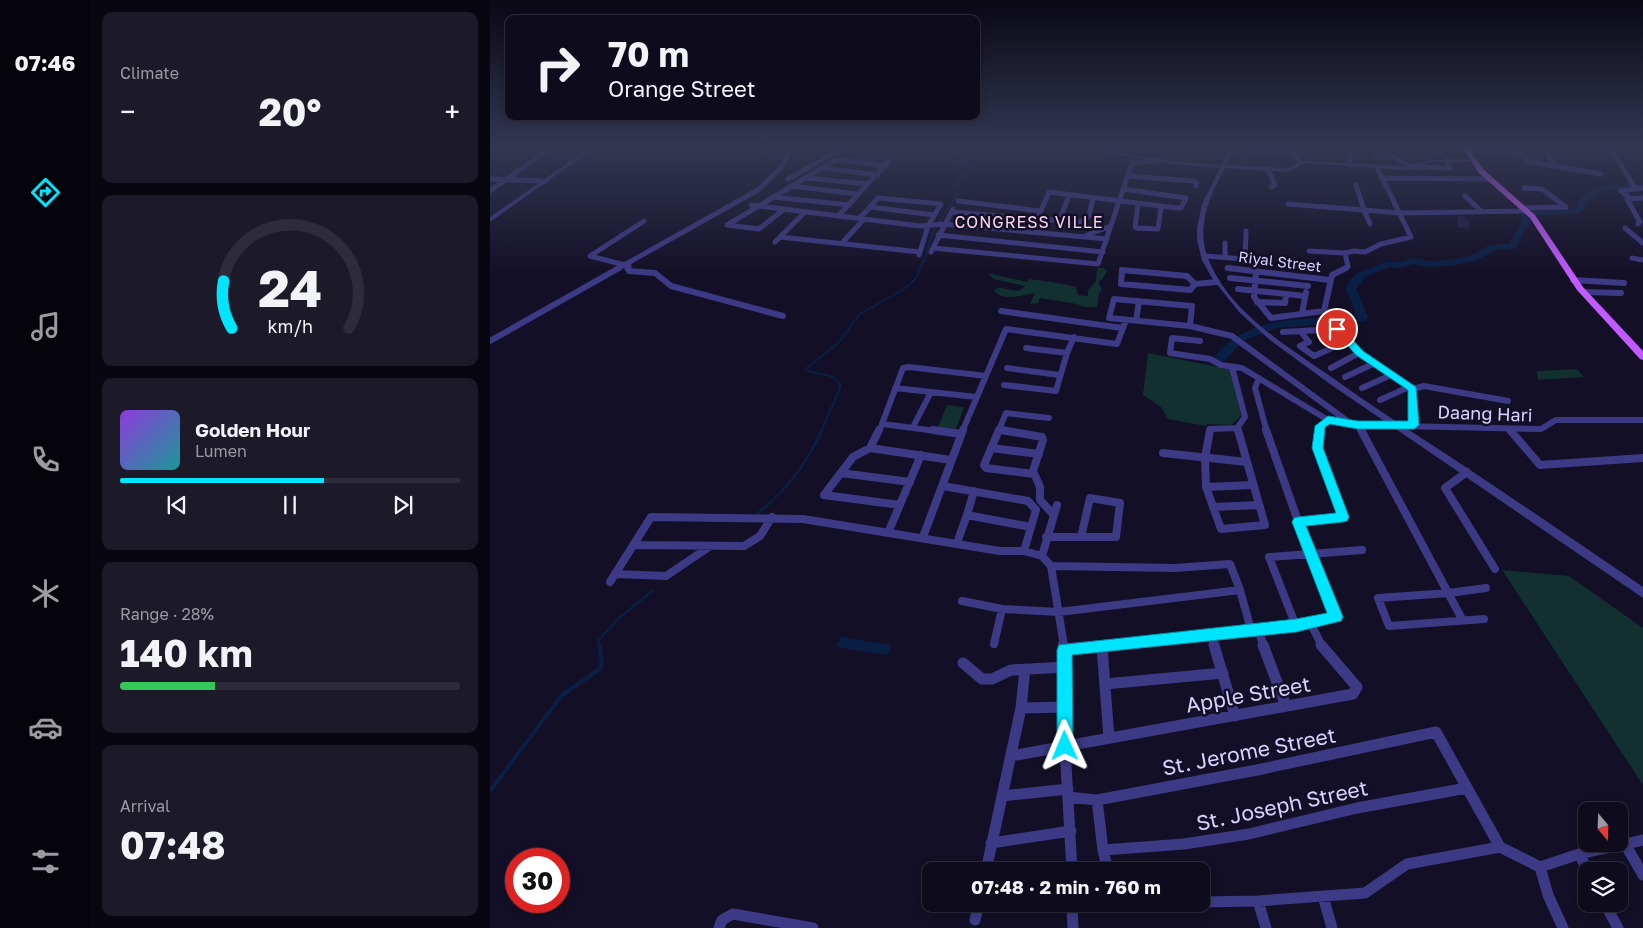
<!DOCTYPE html>
<html lang="en">
<head>
<meta charset="utf-8">
<style>
	:root { --surface:#0e0b1c; --page:#1c1929; --text:#f1f3f6; --muted:#9b9ba3; --line:#2e2b3b; --accent:#00e5ff }
	body { margin:0; font-family:"Golos Text",sans-serif; background:var(--page); color:var(--text); height:100vh; display:flex; flex-direction:column; font-size:19px; white-space:nowrap }
	* { box-sizing:border-box; margin:0 }
	p { font-size:16px; color:var(--muted) }
	.icon { flex:none; width:28px; height:28px; fill:none; stroke:currentColor; stroke-width:2; stroke-linecap:round; stroke-linejoin:round }
	.map { position:relative; flex:1; overflow:hidden }
	.sheet { display:flex; flex-direction:column; gap:12px; padding:12px; background:#08060f; width:400px }
	.sheet>* { flex:none }
	.banner { position:absolute; left:15px; top:15px; width:475px; height:105px; border-radius:10px; box-shadow:0 2px 8px #0003,0 0 0 1px var(--line); background:#0e0b1c; color:var(--text); overflow:hidden }
	.needle { width:32px; rotate:161deg }
	.fabs { position:absolute; left:1088px; top:802px; display:grid; gap:10px }
	.fabs a { display:grid; place-items:center; width:50px; height:50px; border-radius:10px; background:var(--surface); box-shadow:0 2px 8px #0003,0 0 0 1px var(--line); font-size:25px }
	.speed { position:absolute; left:15px; top:848px; display:flex; gap:10px; font-size:25px; font-weight:700; text-align:center }
	.speed>* { display:grid; place-content:center; width:65px; height:65px; border-radius:50%; background:var(--surface); box-shadow:0 2px 8px #0003,0 0 0 1px var(--line); line-height:1 }
	.speed .limit { border:8px solid #d22; background:#fff; color:#111 }
	.pin { position:absolute; display:grid; place-items:center; width:42px; height:42px; color:#fff; margin:-21px; border:2px solid #fff; border-radius:50%; box-shadow:0 1px 5px #0007 }
	.me { position:absolute; width:55px; margin:-28px; rotate:359deg; stroke-linejoin:round; filter:drop-shadow(0 0 4px #0008) }
	.turn { display:flex; align-items:center; gap:18px; height:105px; padding:0 20px; font-size:22px }
	.turn .icon { width:65px; height:65px; stroke-width:2.5 }
	.turn b { display:block; font-size:35px; line-height:42px }
	.big { font-size:38px; font-weight:700; line-height:1.1 }
	.sheet .card { flex:1; display:flex; flex-direction:column; justify-content:center; gap:8px; min-width:0; padding:0 18px; border-radius:10px; background:var(--page) }
	.sheet .dial { align-items:center; gap:0 }
	.dial svg { height:130px; overflow:visible; fill:none; stroke:var(--line); stroke-width:7; stroke-linecap:round; text-anchor:middle }
	.dial text { fill:var(--text); stroke:none }
	.song { display:flex; align-items:center; gap:15px }
	.cover { width:60px; height:60px; border-radius:8px; background:linear-gradient(135deg,hsl(270 70% 55%),hsl(180 70% 35%)) }
	.played { height:5px; border-radius:2px; background:linear-gradient(90deg,var(--accent) 60%,var(--line) 60%) }
	.keys { display:flex; justify-content:space-around; direction:ltr }
	.heat { display:flex; justify-content:space-between; align-items:center; font-size:28px; direction:ltr }
	.charge { height:8px; border-radius:4px; background:linear-gradient(90deg,#34c759 28%,var(--line) 0) }
	.trip { position:absolute; left:432px; top:862px; width:288px; height:50px; border-radius:10px; background:var(--surface); box-shadow:0 2px 8px #0003,0 0 0 1px var(--line); font-weight:700; line-height:50px; text-align:center }
	main { display:flex; flex:1; min-height:0 }
	.menu { display:flex; flex-direction:column; width:90px; justify-content:space-around; align-items:center; background:#06040b; color:var(--muted) }
	.menu .icon { width:35px; height:35px }
	.menu .current { color:var(--accent) }
	.menu b { font-size:22px; color:var(--text) }
	.map>svg:first-child { display:block }
	.green { fill:#12302f }
	.water { fill:#0a1f44 }
	.lines { fill:none; stroke-linecap:round; stroke-linejoin:round }
	.stream-far2 { stroke:#0a1f44; stroke-width:2 }
	.stream-far1 { stroke:#0a1f44; stroke-width:2.5 }
	.stream { stroke:#0a1f44; stroke-width:4 }
	.river { fill:#0a1f44; fill-rule:evenodd }
	.building { fill:#241b47 }
	.minor-far3 { stroke:#3d3a85; stroke-width:5 }
	.minor-far2 { stroke:#3d3a85; stroke-width:6 }
	.minor-far1 { stroke:#3d3a85; stroke-width:8 }
	.minor { stroke:#3d3a85; stroke-width:11 }
	.tertiary { fill:#3d3a85; fill-rule:evenodd }
	.primary { fill:#c25bff; fill-rule:evenodd }
	.route { fill:#00e5ff; stroke:#0095a6 }
	.labels { text-anchor:middle; dominant-baseline:central; stroke-width:5; stroke-linejoin:round; paint-order:stroke }
	.far-street-label { font-size:15px; fill:#d9d4ff; stroke:#130f26 }
	.far-neighbourhood-label { font-size:16px; letter-spacing:1px; fill:#ffd6f0; stroke:#130f26 }
	.street-label { font-size:18px; fill:#d9d4ff; stroke:#130f26 }
	.near-street-label { font-size:21px; fill:#d9d4ff; stroke:#130f26 }
</style>
</head>
<body>
<main>
<nav class="menu">
<b>07:46</b>
<svg class="icon current" aria-label="directions" viewBox="0 0 24 24"><path d="M12 3l9 9-9 9-9-9zM9 14v-3h6M13 9l2 2-2 2"/></svg>
<svg class="icon" aria-label="music" viewBox="0 0 24 24"><path d="M9 18V5l10-2v13"/><circle cx="6" cy="18" r="3"/><circle cx="16" cy="16" r="3"/></svg>
<svg class="icon" aria-label="phone" viewBox="0 0 24 24"><path d="M5 4h4l2 5-3 2q2 4 5 5l2-3 5 2v4C11 20 4 13 5 4z"/></svg>
<svg class="icon" aria-label="climate" viewBox="0 0 24 24"><path d="M12 3v18M4 7l16 10M4 17L20 7"/></svg>
<svg class="icon" aria-label="car" viewBox="0 0 24 24"><path d="M5 17H2v-5l4-1 3-4h7l3 4 3 1v5h-3M9 17h6M6 11h13"/><circle cx="7" cy="17" r="2"/><circle cx="17" cy="17" r="2"/></svg>
<svg class="icon" aria-label="filters" viewBox="0 0 24 24"><path d="M4 7h16M4 17h16"/><circle cx="9" cy="7" r="2"/><circle cx="15" cy="17" r="2"/></svg>
</nav>
<section class="sheet">
<div class="card"><p>Climate</p>
<div class="heat"><a>−</a><b class="big">20°</b><a>+</a></div>
</div>
<div class="card dial"><svg viewBox="0 0 100 80">
<path d="M14 69A42 42 0 1 1 86 69"/>
<path d="M14 69A42 42 0 0 1 9 40" stroke="#00e5ff"/>
<text x="50" y="56" font-size="32" font-weight="700">24</text>
<text x="50" y="72" font-size="11">km/h</text>
</svg></div>
<div class="card">
<div class="song"><i class="cover"></i><div><b>Golden Hour</b><p>Lumen</p></div></div>
<div class="played"></div>
<div class="keys"><svg class="icon" aria-label="previous" viewBox="0 0 24 24"><path d="M18 5L8 12l10 7zM5 5v14"/></svg><svg class="icon" aria-label="pause" viewBox="0 0 24 24"><path d="M8 5v14M16 5v14"/></svg><svg class="icon" aria-label="next" viewBox="0 0 24 24"><path d="M6 5l10 7-10 7zM19 5v14"/></svg></div>
</div>
<div class="card"><p>Range · 28%</p><b class="big">140 km</b><div class="charge"></div></div>
<div class="card"><p>Arrival</p><b class="big">07:48</b></div>
</section>
<div class="map">
<svg width="1153" height="928" viewBox="0 0 1153 928">
	<rect width="100%" height="100%" fill="#130f26"/>
	<path class="green" d="M607 268H614L617 271 612 280 608 281 612 289 609 294 607 307C599 307 593 308 587 304L550 298 548 303 540 304 545 293C532 295 514 302 504 291L507 288C517 286 526 296 535 286L503 279 498 273 537 282 538 279C554 281 570 283 586 287L588 295 598 296V290L606 281Z
		M658 353 743 370 751 416 741 425 717 424 716 426 678 419 671 407 653 395Z
		M1087 369 1094 377 1048 380 1047 371Z
		M457 405 474 407 466 429 448 427Z
		M1012 570 1079 576 1153 628V785Z"/>
	<path class="water" d="M351 637 402 645 398 655 346 647Z"/>
	<g class="lines">
		<path class="stream-far2" d="M331 432 350 388V383L343 377 319 371 317 368 348 343 370 314 414 289 426 278 433 263 444 230 466 196 469 179 483 166 476 161H466L464 159 466 149 480 146"/>
		<path class="stream-far1" d="M268 513C296 491 317 463 332 430
			M109 646 108 641 127 620 162 591"/>
		<path class="stream" d="M0 791 72 695 110 669 112 663 109 645"/>
		<path class="river" d="M1153 183V187L1113 191 1096 202 1094 209 1088 213 1042 216 1040 218 1041 224 1036 228 1025 249 1005 250 986 261 957 266 939 267 924 264 909 268 900 267 875 277 866 289 878 317 876 321 787 328 755 340 734 361H726L724 358C756 314 818 319 867 316L856 289 860 280 867 273 896 262H909L924 258 939 261 957 260 980 256 1000 245 1019 244 1031 223 1032 215 1044 211 1083 209 1087 206 1089 199 1108 187Z"/>
	</g>
	<path class="building" d="M968 216 975 217V220L979 221V229L967 227Z"/>
	<g class="lines">
		<path class="minor-far3" d="M800 146 810 163
			M858 146 861 165
			M1054 146 1064 165
			M1122 146V150L1145 188
			M762 150 804 152
			M977 150 1031 154 1040 162 1111 174
			M886 157H904L920 167 960 168 958 159
			M332 168 388 175
			M778 169 785 185 781 187
			M638 176 703 181 707 183 706 186
			M316 178 378 184
			M891 178 999 179
			M0 179 56 181
			M298 179 357 146
			M301 186 368 194
			M1034 188 1052 189 1076 207
			M0 191 63 146
			M975 196 992 212
			M283 197 359 205
			M1140 198 1131 191 1153 188
			M468 201 550 211
			M648 204 645 227 647 228 668 229 671 207
			M798 204 874 210 866 185
			M261 205 430 226 454 224 617 239
			M380 207 444 215
			M1034 208 1076 207
			M293 210 269 229 237 225 342 162 352 160 396 166
			M461 212 591 222 599 216 603 198
			M348 216 399 161
			M370 218 388 198 451 204 438 226 429 255
			M569 221 579 196
			M880 224 874 210 909 213 1037 211
			M1148 224 1150 222 1137 199 1153 198
			M1135 228 1153 243
			M542 232 559 192 687 208H691L696 198 633 189
			M448 235 613 252
			M597 235 621 226
			M290 237 430 252
			M285 242 314 213
			M352 243 374 219
			M735 243V257
			M443 248 608 264 642 163 669 160
			M819 251 855 253
			M441 252 463 209
			M715 256 755 259 756 231
			M1142 258 1153 260
			M737 268 749 269
			M127 269 268 190 288 171 296 159 300 146
			M137 269 139 266 100 256 154 221
			M853 269 858 267 855 253 864 251 875 252 891 244 921 237 887 167"/>
		<path class="minor-far2" d="M138 268 139 271 165 273 181 286 293 316
			M738 268 840 280
			M632 270 697 276 705 284 700 290 631 284Z
			M766 272 764 297 781 318 834 311
			M740 278 818 286
			M1083 280 1134 283
			M705 284 727 282
			M748 289 815 296
			M1093 292 1131 293
			M624 299 702 306 700 326 619 318Z
			M767 302 795 303 796 294
			M511 311 632 328
			M834 311 842 275 856 268
			M834 311 869 353 923 389
			M812 314 816 292
			M646 321 649 301
			M700 326 742 336 860 423
			M793 332 847 329
			M0 341 129 268
			M710 341 682 338 680 353 720 359 731 365 752 368 838 420 862 425 1051 429 1066 420H1153
			M810 346 824 356 842 348 827 330
			M810 346 819 342 811 332
			M536 348 577 353
			M742 367 755 417 747 428
			M517 368 569 375
			M841 368 869 353
			M855 377 885 363
			M769 378 765 388 777 432
			M514 385 566 391 577 353 584 337
			M405 388 486 397
			M872 388 901 375
			M923 389 934 386 1018 401
			M923 389 924 425
			M890 400 919 387
			M393 424 453 432
			M868 425 872 432
			M423 427 441 392
			M747 428 748 432
			M1019 429 1021 432
			M508 430 519 432
			M389 432 413 368 419 367 496 376
			M472 432 516 329 627 344 636 320
			M508 432 516 413 559 418
			M720 432V429L747 428
			M829 432 830 426 838 420"/>
		<path class="minor-far1" d="M443 430 471 434
			M509 430 494 465 496 468 544 474
			M511 430 552 437 553 440 543 471 550 487V500L563 514
			M720 430 715 458 716 487 731 529 775 525 748 430
			M871 430 972 619
			M1020 430 1050 465 1153 458
			M380 448 389 430
			M501 448 549 454
			M673 453 757 462
			M977 472 955 488 1005 569
			M351 473 420 482
			M453 486 538 501 546 510 534 551
			M716 487 763 485
			M600 498 630 503 626 537H591Z
			M410 505 334 495 363 457 380 448 461 460
			M567 505 552 556 561 566 685 568 740 564 750 590 761 630
			M723 507 769 505
			M477 515 484 491
			M808 521 853 517 828 448 830 430
			M398 533 431 455
			M433 537 473 430
			M556 537H591
			M467 543 477 515 541 527
			M143 545 254 546 270 536 282 517
			M561 566 574 646
			M125 574 176 576 219 547
			M120 582 161 517 313 519 510 551H534L552 556
			M472 601 512 609 569 612 750 590
			M994 619 899 626 888 598 959 593 996 588
			M821 624 832 646
			M806 626 779 557 872 550
			M768 630 774 646
			M721 634 724 646
			M504 644 512 609
			M605 646 806 626 846 617 808 521 776 430"/>
		<path class="minor" d="M573 645 575 747 582 871
			M724 645 745 716
			M773 645 796 706
			M612 647 619 738
			M574 649 617 645
			M473 663 492 679H502L521 670 576 667
			M615 684 733 673
			M531 708 575 707
			M521 756 863 694 867 687 831 645
			M512 796 578 789
			M578 797 607 800 767 770 946 732 1010 847
			M607 800 613 850 618 871
			M501 843 581 831
			M1135 844 1153 875
			M1010 847 1050 867 1089 854 1153 840
			M613 850 694 844 759 834 867 808 977 788
			M1089 854 1098 871
			M1050 867 1058 895 1073 928
			M496 871 531 708 535 669
			M833 896 842 928
			M768 901 776 928
			M711 902 768 901 875 893 917 864 1010 847
			M582 904 583 928
			M1115 904 1128 928
			M485 920 489 904
			M229 928 232 920 243 914 323 928"/>
		<path class="tertiary" d="M102 146H107L0 222V217Z
			M597 146C613 146 630 153 646 156 674 161 703 163 731 165L742 146H746L736 165 798 168C804 167 808 162 815 161L913 166 941 160 984 159V161H982L941 162 913 170 815 163C809 165 805 170 798 172L735 168C719 197 705 228 719 261 741 313 795 345 840 376 879 404 919 430 959 456 1024 499 1089 543 1153 587V598L840 384 780 340 749 312 722 278 712 260 707 240V228L712 204 730 168C685 165 641 159 597 147Z"/>
		<path class="primary" d="M976 146H982V153L993 169 1045 215 1093 287 1153 351V360L1150 359 1087 290 1040 218 988 172 976 153Z"/>
	</g>
	<linearGradient id="sky" x2="0" y2="1"><stop stop-color="#0a0815"/><stop offset="0.53" stop-color="#333752"/><stop offset="1" stop-color="#333752" stop-opacity="0"/></linearGradient>
	<rect width="1153" height="276" fill="url(#sky)"/>
	<path class="route" d="M847 326 851 327 873 351 926 387 929 425 924 429H868L840 424 835 427 833 448 859 517 857 521 853 522 816 526 853 617 851 621 806 632 582 655 583 746 581 752 575 754 569 752 567 746V650L569 645 806 619 837 613 802 522 804 518 808 517 846 513 822 448 825 426 838 416 868 421H918V390L866 355 843 329Z"/>
	<g class="labels">
		<g class="far-street-label">
			<text transform="translate(790 261) rotate(7)">Riyal Street</text>
		</g>
		<g class="far-neighbourhood-label">
			<text x="539" y="222">CONGRESS VILLE</text>
		</g>
		<g class="street-label">
			<text transform="translate(995 413) rotate(2)">Daang Hari</text>
		</g>
		<g class="near-street-label">
			<text transform="translate(758 694) rotate(-10)">Apple Street</text>
			<text transform="translate(759 751) rotate(-11)">St. Jerome Street</text>
			<text transform="translate(792 805) rotate(-12)">St. Joseph Street</text>
		</g>
	</g>
</svg>
<div class="fabs">
<a><svg class="needle" viewBox="-14 -14 28 28"><path d="M0-13l5 13h-10z" fill="#e53935"/><path d="M0 13l5-13h-10z" fill="#9b9ba3"/></svg></a>
<a><svg class="icon" aria-label="layers" viewBox="0 0 24 24"><path d="M12 4l9 5-9 5-9-5zM3 14l9 5 9-5"/></svg></a>
</div>
<div class="speed"><div class="limit">30</div></div>
<div class="pin" style="left:847px;top:329px;background:#d93025"><svg class="icon" aria-label="arrive" viewBox="0 0 24 24"><path d="M6 21V4h12l-3 4 3 4H6"/></svg></div>
<svg class="me" style="left:575px;top:746px" viewBox="-20 -20 40 40"><path d="M0-17L14 15 0 8-14 15z" fill="#00e5ff" stroke="#fff" stroke-width="4"/></svg>
<div class="trip">07:48 · 2 min · 760 m</div>
<div class="banner">
<div class="turn"><svg class="icon" aria-label="right" viewBox="0 0 24 24"><path d="M7 20v-9h11M14 6l5 5-5 5"/></svg><div><b>70 m</b>Orange Street</div></div>
</div>
</div>
</main>
</body>
</html>
